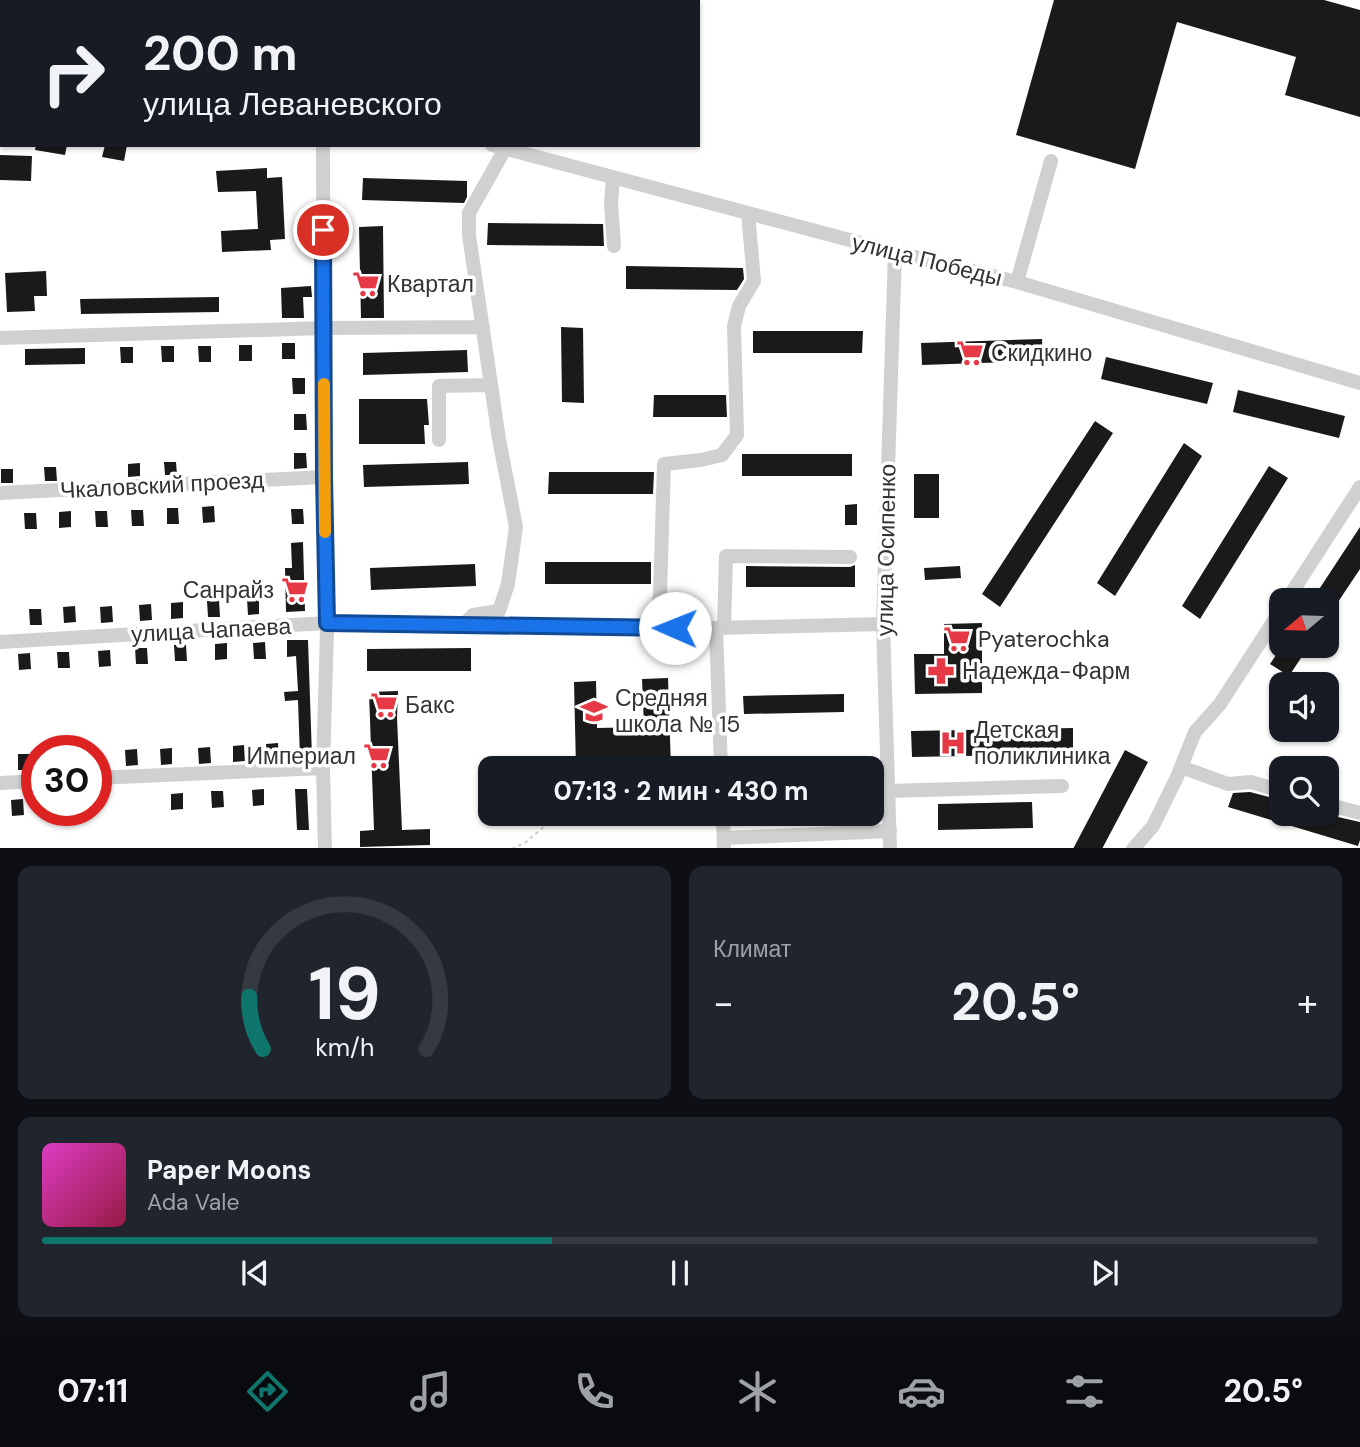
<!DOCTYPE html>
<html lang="ru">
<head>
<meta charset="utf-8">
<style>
	:root { --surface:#171b24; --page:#20242c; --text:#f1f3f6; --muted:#9ea1a6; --line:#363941; --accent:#0f766e }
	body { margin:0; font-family:"DM Sans",sans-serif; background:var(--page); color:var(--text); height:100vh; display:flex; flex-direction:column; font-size:26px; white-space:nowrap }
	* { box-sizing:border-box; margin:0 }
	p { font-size:23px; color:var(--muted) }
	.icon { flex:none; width:38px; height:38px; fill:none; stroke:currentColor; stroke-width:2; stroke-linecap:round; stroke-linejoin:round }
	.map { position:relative; height:848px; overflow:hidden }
	.side { display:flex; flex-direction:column; gap:18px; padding:18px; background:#0d0f14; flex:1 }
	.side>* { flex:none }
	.top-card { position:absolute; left:0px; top:0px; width:700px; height:147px; box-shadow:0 2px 5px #0004; background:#171b24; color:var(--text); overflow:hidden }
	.needle { width:46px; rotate:251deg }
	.fabs { position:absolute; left:1269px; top:588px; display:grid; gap:14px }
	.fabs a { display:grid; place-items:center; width:70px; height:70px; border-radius:14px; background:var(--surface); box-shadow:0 2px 5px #0004; font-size:35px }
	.speed { position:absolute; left:21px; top:735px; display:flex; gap:14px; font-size:35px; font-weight:700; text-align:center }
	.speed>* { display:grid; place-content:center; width:91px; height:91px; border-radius:50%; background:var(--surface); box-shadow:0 2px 5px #0004; line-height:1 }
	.speed .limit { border:10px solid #d22; background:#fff; color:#111 }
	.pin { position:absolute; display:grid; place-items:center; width:60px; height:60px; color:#fff; margin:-30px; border:4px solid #fff; border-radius:50%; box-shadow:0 2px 7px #0007 }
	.me { position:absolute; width:77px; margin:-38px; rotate:271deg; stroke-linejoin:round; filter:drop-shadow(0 0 5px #0008) }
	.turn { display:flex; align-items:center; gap:24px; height:147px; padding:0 28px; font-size:32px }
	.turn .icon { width:91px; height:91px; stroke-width:2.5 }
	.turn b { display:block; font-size:49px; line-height:60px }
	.big { font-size:52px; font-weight:700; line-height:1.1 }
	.side .tile { flex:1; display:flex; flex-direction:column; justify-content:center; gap:10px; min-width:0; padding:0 24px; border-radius:14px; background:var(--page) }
	.side .dial { align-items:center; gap:0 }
	.dial svg { height:182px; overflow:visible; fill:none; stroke:var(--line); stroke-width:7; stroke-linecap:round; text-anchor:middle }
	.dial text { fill:var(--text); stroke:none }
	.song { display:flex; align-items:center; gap:21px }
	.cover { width:84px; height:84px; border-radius:10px; background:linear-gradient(135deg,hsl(310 70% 55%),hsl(340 70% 35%)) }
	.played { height:7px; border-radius:4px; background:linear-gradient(90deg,var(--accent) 40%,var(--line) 40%) }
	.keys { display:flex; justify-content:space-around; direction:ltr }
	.heat { display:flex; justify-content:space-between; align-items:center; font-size:38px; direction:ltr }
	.side .tiles { flex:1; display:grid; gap:18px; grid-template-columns:1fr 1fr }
	.tile:last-child { grid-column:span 2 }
	.trip { position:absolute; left:478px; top:756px; width:406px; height:70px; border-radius:14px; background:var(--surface); box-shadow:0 2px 5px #0004; font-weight:700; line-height:70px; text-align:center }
	.dock { display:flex; height:112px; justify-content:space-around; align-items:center; background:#090b0e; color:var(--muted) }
	.dock .icon { width:49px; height:49px }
	.dock .current { color:var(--accent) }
	.dock b { font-size:32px; color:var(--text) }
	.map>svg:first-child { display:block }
	.building { fill:#1a1a1a }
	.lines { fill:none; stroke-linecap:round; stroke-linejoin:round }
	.path { stroke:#cdcdcd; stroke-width:2; stroke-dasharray:3.5 3.5; stroke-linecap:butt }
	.minor { stroke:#d0d0d0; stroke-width:14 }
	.route-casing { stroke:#114b97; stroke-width:18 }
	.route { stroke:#1a73e8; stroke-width:12 }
	.slow { stroke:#f59e0b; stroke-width:12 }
	.labels { text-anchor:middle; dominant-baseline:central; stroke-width:7; stroke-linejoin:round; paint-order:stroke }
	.street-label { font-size:23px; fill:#333; stroke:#fff }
	.poi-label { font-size:23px; fill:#333; stroke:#fff; text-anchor:start }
</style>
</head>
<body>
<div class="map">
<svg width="1360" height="849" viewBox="0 0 1360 849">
	<rect width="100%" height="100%" fill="#fff"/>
	<path class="building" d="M1054 0H1324L1360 10V117L1285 95 1296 57 1177 22 1135 169 1016 135Z
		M36 145H67L65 155 35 150Z
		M105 145H127L124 161 102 157Z
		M0 155 32 156 31 181 0 180Z
		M267 168V178L282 177 285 239 270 240 271 250 222 252 221 231 258 229 256 191 218 192 216 171Z
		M363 178 467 181V197L464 203 362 200Z
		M488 223 603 224 604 246 487 245Z
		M383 226 384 318H361L359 227Z
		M626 266 743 268 744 279 737 290 626 289Z
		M46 271 47 296H34L35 311 7 312 5 273Z
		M311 286 312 297H303L304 318H282L281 288Z
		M219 297V312L81 314 80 299Z
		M561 327 583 328 584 403 562 402Z
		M753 331H863L862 353H753Z
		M1042 339 1043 361 922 365 921 343Z
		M282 343H295V359H282Z
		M239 345H252V361H239Z
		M161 346H174V362H162Z
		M198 346H211V362H199Z
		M120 347H133V363H121Z
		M85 348V364L25 365V349Z
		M467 350 468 372 363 375V353Z
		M1106 357 1213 383 1207 404 1101 379Z
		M292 378H305V394H293Z
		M1238 390 1345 416 1339 438 1233 412Z
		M654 395H726L727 417H653Z
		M359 399H427L429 425H424L425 444H359Z
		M294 414H306L307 430H294Z
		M1095 421 1113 433 1000 607 982 594Z
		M1184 443 1202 456 1115 596 1097 583Z
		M294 453H306L307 468 294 469Z
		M742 454H852V476H742Z
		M164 462H176L177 475H165Z
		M468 462 469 484 364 487 363 465Z
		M140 463V476L128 477V464Z
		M1269 466 1288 478 1200 619 1182 606Z
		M44 467H56L57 481H45Z
		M1 469H13V483H1Z
		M549 472H654L653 494H548Z
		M914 474H939V518H914Z
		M857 504V525H845V505Z
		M214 506 215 522 203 523 202 507Z
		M167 508H178L179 524H167Z
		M291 509H303L304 524H292Z
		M131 510H143L144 526H132Z
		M71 511V527L59 528V512Z
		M95 511H107L108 527H96Z
		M24 513H36L37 529H25Z
		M1360 527V569L1326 620V600H1312Z
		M303 542 305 611 286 612 285 568H292L291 543Z
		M545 562H651V584H545Z
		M475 564 476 586 371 590 370 568Z
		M855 565V587H746V566L850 567Z
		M960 566 961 578 925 580 924 568Z
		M259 598V614L248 615 247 599Z
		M219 600 220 617H208L207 601Z
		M183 602V618L171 619V603Z
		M151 604 152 620 140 621 139 605Z
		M75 606 76 622 64 623 63 607Z
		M112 606 113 622 101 623 100 607Z
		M29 609H41L42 625H30Z
		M982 623V693L915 694 914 654H944V624Z
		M287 640H308L312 757 300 758 298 700 285 701 284 692 298 691 296 656 287 657Z
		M265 642 266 659H254L253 643Z
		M227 643V659L215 660V644Z
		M174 645H186L187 661H175Z
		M1282 646H1309L1289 676 1270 664Z
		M135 648H147L148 664H136Z
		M471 648V671H367V649Z
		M110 650 111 666 99 667 98 651Z
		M57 652H69L70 668H58Z
		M30 653 31 669 19 670 18 654Z
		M668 678 671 768H638V756L594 757V768H576L574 682 596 681 597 728 644 727 642 679Z
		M398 691 397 718 402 830 430 829V845L360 847V831L374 830 369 692Z
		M844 694V712L744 714 743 696Z
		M1073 728V754L912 757 911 731Z
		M278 743 279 759 267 760 266 744Z
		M244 745 245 761 233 762V746Z
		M210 747 211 763 199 764 198 748Z
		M172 748V764L161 765 160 749Z
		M137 749 138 765 126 766 125 750Z
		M1125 750 1148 762 1102 849H1073Z
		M18 754H29L30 770H18Z
		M264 789V805L253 806 252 790Z
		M295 789H307L309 830H297Z
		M211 791H223L224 807 212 808Z
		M1250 792 1281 800V814H1325L1360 822V840L1358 846 1228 807 1233 793Z
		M183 793V809L171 810V794Z
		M23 799 24 815 12 816 11 800Z
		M1032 802 1033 828 938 830V804Z"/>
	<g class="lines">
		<path class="path" d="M512 849 526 842 552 820 693 817 710 824"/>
		<path class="minor" d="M171 0V2
			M313 0V2
			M0 22 2 23
			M323 145 324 477 327 630 323 768 325 849
			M492 145 895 252 1017 282 1360 383
			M613 178 611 203 614 246
			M1017 282 1051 161
			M0 338 323 328 483 327
			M439 440V386L491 385
			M0 493 324 477
			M1287 600 1360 487
			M463 625 473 615 499 611 508 584 516 527 499 439 469 235V213L505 149
			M655 627 660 595 664 464 701 460 722 455 737 435 734 326 739 306 754 281 748 213
			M716 628 721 768
			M724 628 726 556 850 557
			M0 642 327 623 716 628 883 624
			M1181 767 1228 784 1251 782 1281 791
			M96 778 323 768
			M0 783 37 781
			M889 791 1062 786
			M1326 804 1360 813
			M723 814 724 849
			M724 838 890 831
			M890 849 883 624 895 252
			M1133 849 1153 826 1177 777 1195 732 1220 704 1281 610"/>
	</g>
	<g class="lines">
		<defs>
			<path id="route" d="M323 230 324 477 327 623 675 628"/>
		</defs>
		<use href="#route" class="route-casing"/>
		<use href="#route" class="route"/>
		<path class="slow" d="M324 384 325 532"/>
	</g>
	<defs>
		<symbol id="supermarket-bare" viewBox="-9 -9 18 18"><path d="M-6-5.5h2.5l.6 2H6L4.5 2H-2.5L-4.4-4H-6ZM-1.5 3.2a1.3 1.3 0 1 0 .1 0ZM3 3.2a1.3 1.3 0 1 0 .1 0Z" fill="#e63946" stroke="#fff" stroke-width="2.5" paint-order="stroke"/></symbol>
		<symbol id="pharmacy-bare" viewBox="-9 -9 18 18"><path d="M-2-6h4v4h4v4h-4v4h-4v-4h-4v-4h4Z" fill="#e63946" stroke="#fff" stroke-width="2.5" paint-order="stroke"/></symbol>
		<symbol id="school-bare" viewBox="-9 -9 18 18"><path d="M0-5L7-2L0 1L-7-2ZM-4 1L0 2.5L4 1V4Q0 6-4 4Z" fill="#e63946" stroke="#fff" stroke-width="2.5" paint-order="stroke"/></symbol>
		<symbol id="hospital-bare" viewBox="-9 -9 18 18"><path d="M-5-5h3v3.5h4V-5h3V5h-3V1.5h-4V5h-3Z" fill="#e63946" stroke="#fff" stroke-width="2.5" paint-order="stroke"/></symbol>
	</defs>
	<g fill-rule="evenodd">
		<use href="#supermarket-bare" x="347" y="265" width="38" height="38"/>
		<use href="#supermarket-bare" x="951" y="334" width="38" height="38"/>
		<use href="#supermarket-bare" x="276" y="571" width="38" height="38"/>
		<use href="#supermarket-bare" x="938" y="620" width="38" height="38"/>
		<use href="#pharmacy-bare" x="922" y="652" width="38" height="38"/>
		<use href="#supermarket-bare" x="365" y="686" width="38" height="38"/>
		<use href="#school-bare" x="575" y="692" width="38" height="38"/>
		<use href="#hospital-bare" x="934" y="724" width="38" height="38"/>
		<use href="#supermarket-bare" x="358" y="737" width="38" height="38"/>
	</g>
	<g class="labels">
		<g class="street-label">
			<text transform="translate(927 260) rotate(14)">улица Победы</text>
			<text transform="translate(162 485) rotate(-3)">Чкаловский проезд</text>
			<text transform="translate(886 550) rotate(-89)">улица Осипенко</text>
			<text transform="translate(211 630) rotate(-3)">улица Чапаева</text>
		</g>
		<g class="poi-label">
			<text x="387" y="284">Квартал</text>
			<text x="991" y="353">Скидкино</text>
			<text x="274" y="590" text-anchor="end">Санрайз</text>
			<text x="978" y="639">Pyaterochka</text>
			<text x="962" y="671">Надежда-Фарм</text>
			<text x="615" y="698">Средняя<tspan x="615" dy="26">школа № 15</tspan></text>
			<text x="405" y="705">Бакс</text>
			<text x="974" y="730">Детская<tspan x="974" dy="26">поликлиника</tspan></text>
			<text x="356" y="756" text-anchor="end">Империал</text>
		</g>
	</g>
</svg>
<div class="fabs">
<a><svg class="needle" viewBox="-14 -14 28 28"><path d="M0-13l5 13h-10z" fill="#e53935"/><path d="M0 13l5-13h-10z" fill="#9ea1a6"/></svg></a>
<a><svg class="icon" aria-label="sound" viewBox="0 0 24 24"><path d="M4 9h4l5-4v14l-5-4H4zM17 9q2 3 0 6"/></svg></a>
<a><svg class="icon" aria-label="search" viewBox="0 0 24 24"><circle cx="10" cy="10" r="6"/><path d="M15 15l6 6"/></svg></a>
</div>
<div class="speed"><div class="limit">30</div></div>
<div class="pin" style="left:323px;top:230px;background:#d93025"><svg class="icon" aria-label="arrive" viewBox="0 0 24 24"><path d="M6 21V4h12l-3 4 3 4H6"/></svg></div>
<svg class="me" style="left:675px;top:628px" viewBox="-20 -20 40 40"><circle r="19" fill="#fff"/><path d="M0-13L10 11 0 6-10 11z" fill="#1a73e8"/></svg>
<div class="trip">07:13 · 2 мин · 430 m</div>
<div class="top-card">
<div class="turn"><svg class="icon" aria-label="right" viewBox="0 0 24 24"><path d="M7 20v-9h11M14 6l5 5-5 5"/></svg><div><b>200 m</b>улица Леваневского</div></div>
</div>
</div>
<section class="side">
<div class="tiles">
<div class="tile dial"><svg viewBox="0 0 100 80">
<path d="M14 69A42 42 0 1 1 86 69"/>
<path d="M14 69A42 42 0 0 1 8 46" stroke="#0f766e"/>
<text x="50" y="56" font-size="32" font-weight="700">19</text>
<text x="50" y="72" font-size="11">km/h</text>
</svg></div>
<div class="tile"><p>Климат</p>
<div class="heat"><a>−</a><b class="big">20.5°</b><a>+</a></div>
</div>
<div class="tile">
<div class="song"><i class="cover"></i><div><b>Paper Moons</b><p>Ada Vale</p></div></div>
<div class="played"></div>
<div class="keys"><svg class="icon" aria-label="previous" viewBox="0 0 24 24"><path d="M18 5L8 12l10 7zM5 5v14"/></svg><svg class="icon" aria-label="pause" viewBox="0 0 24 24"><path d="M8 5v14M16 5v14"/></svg><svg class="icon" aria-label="next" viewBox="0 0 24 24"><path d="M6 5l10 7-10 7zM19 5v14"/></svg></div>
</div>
</div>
</section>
<nav class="dock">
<b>07:11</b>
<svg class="icon current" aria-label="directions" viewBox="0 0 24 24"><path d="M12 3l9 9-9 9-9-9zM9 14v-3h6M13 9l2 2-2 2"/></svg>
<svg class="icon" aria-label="music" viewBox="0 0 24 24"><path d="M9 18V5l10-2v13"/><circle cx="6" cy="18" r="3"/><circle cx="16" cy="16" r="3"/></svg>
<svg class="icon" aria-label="phone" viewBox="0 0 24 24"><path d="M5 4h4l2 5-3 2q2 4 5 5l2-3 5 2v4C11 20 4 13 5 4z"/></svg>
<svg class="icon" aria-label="climate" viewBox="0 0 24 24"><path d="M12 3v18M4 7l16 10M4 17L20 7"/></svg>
<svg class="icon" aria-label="car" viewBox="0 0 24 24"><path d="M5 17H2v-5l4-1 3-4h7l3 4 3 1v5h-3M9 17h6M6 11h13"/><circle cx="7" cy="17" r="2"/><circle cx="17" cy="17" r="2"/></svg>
<svg class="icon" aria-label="filters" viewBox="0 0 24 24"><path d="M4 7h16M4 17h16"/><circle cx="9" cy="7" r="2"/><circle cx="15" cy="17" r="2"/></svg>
<b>20.5°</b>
</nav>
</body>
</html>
